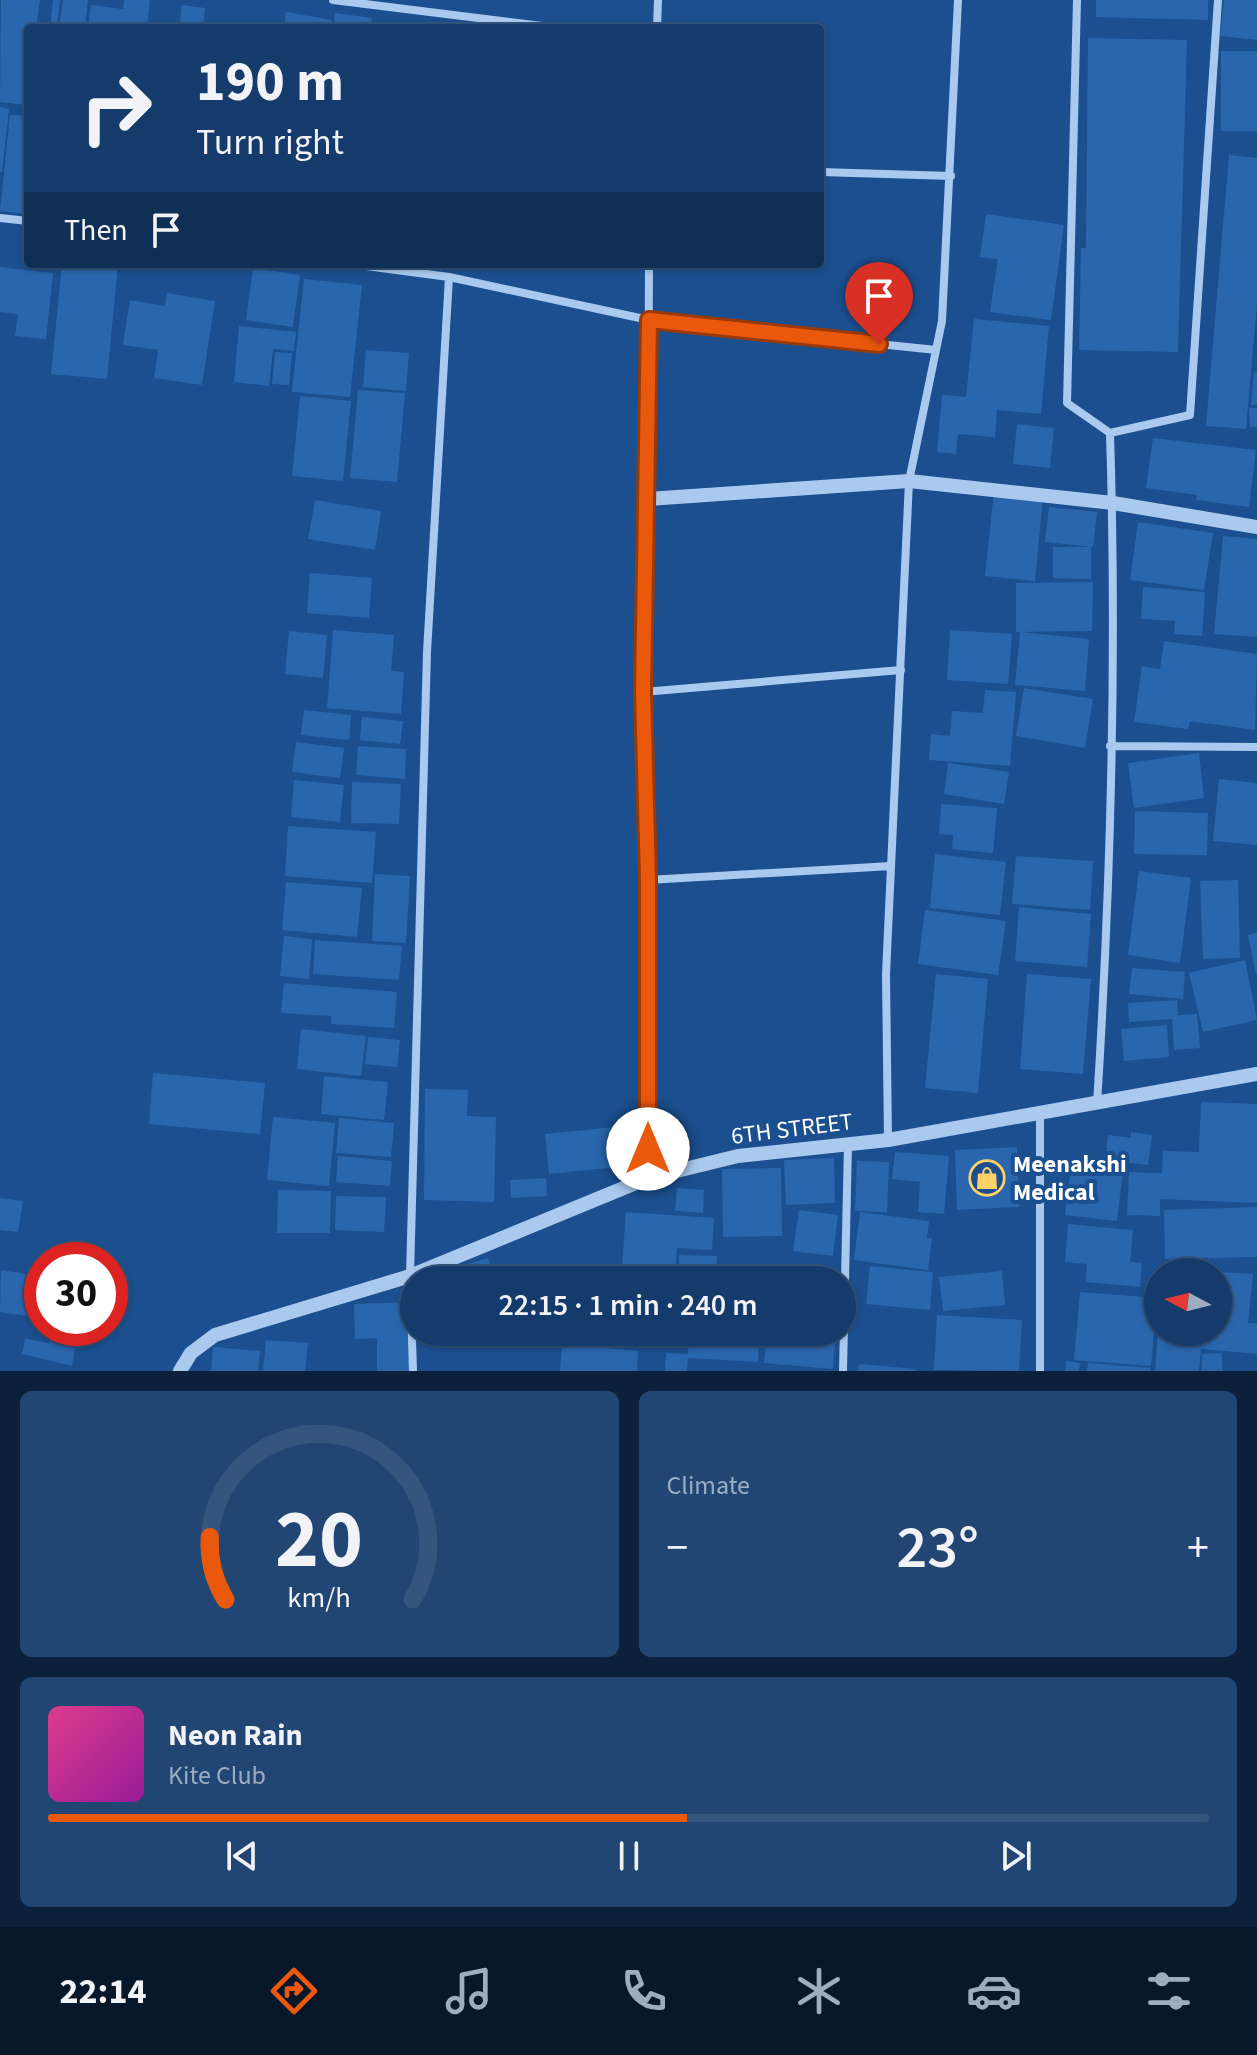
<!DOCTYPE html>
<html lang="en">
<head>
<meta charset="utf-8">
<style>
	:root { --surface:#143b6b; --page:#214673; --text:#f1f3f6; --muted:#9dadc1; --line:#33557e; --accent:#ea580c }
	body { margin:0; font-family:"Source Sans 3",sans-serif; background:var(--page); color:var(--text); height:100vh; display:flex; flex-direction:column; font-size:30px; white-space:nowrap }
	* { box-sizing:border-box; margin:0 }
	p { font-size:26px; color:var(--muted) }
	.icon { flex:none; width:44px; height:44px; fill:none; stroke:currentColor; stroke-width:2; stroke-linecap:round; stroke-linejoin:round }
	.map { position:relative; height:1371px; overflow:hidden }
	.drawer { display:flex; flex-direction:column; gap:20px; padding:20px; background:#0b203b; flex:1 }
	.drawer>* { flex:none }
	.guide { position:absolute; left:24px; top:24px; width:800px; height:244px; border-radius:8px; box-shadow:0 2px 6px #0004,0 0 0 2px var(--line); background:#143b6b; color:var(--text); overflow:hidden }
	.needle { width:52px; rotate:277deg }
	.tools { position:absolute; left:1144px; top:1258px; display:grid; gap:16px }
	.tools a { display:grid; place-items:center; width:88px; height:88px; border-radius:50%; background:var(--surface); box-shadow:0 2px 6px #0004,0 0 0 2px var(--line); font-size:40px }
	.speed { position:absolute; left:24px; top:1242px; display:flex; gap:16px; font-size:40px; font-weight:700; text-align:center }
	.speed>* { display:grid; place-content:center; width:104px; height:104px; border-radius:50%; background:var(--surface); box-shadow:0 2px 6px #0004,0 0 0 2px var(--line); line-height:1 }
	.speed .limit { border:12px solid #d22; background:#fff; color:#111 }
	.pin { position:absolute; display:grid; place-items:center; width:68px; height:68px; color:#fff; margin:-82px -34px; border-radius:50% 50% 50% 0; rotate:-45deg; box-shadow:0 0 8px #0007 }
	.pin .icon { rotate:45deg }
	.me { position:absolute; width:88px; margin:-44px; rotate:0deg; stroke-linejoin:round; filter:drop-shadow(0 0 6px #0008) }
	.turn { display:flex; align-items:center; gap:28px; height:168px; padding:0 40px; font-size:36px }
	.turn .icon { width:104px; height:104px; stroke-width:2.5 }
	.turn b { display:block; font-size:56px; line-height:68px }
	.then { display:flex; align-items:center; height:76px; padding:0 40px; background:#0003; gap:16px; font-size:30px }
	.big { font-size:60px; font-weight:600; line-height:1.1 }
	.drawer .card { flex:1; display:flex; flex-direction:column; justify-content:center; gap:12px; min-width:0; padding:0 28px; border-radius:12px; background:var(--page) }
	.drawer .dial { align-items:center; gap:0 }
	.dial svg { height:208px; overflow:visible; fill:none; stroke:var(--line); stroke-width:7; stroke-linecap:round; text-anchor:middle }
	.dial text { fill:var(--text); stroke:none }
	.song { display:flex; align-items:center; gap:24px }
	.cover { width:96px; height:96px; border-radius:12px; background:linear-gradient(135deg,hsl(330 70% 55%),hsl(300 70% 35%)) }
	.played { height:8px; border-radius:4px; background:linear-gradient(90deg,var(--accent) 55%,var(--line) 55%) }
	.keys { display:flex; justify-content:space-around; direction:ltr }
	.heat { display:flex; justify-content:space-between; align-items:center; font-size:44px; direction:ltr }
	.drawer .tiles { flex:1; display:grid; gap:20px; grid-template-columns:1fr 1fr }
	.card:last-child { grid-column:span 2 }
	.trip { position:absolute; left:400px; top:1266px; width:456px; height:80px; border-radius:40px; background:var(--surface); box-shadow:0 2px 6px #0004,0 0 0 2px var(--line); font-weight:600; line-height:80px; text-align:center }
	.dock { display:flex; height:128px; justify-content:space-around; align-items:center; background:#08182b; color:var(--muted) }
	.dock .icon { width:56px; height:56px }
	.dock .current { color:var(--accent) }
	.dock b { font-size:36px; color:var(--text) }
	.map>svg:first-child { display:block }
	.building { fill:#2a66ad }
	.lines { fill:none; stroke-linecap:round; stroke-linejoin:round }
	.minor { stroke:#a9c9ee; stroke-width:8 }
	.tertiary { stroke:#a9c9ee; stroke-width:14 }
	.route-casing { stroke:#983908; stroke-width:20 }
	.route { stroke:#ea580c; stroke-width:14 }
	.labels { text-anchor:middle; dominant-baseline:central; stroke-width:8; stroke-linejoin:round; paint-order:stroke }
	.street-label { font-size:24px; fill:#fff; stroke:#1b4f8f }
	.poi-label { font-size:24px; font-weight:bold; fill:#fff; stroke:#1b4f8f; text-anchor:start }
</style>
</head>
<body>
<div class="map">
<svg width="1257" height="1371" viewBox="0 0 1257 1371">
	<rect width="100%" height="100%" fill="#1b4f8f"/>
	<path class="building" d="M1 0H40L36 28H28V85L25 105 0 102Z
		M53 0H60L57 28H50Z
		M63 0H88L85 28 59 27Z
		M124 0H150L147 28H88L91 5 123 9Z
		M1096 0H1208V20L1096 17Z
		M1224 0H1257V40L1220 36Z
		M182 5 205 8 203 28H179Z
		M286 12 332 20 331 28H284Z
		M335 13 372 18 370 28H333Z
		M1088 38 1187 40 1178 352 1079 350 1081 248H1086Z
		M1221 51H1257V131H1221Z
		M0 107 9 109 2 172H0Z
		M10 115 28 116V214L0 211Z
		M1229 155 1257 158V304L1246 429 1206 426Z
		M986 214 1064 225 1051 320 990 312 998 259 980 257Z
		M62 264H118L107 379 51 374Z
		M0 267 53 273 46 339 15 336 18 314 0 312Z
		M253 268 300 275 293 327 246 320Z
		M304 279 362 285 350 397 292 392Z
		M167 293 215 301 202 385 154 378 158 350 123 345 130 300 165 306Z
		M974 319 1049 326 1041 414 997 410 995 437 958 434 956 454 937 452 942 395 966 397Z
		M239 326 296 332 294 351 273 349 269 386 234 382Z
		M366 350 409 353 406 391 363 387Z
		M275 352 292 353 289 385 272 384Z
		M1254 372 1257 373V405H1251Z
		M358 390 405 393 397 482 350 478Z
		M300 396 351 401 343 481 292 476Z
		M1249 408H1257V426L1250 427Z
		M1017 424 1054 428 1050 468 1013 464Z
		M1153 438 1256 450 1249 507 1196 500 1197 495 1146 488Z
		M994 491 1043 496 1035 581 985 576Z
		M315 500 381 511 375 550 308 539Z
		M1049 507 1097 512 1093 547 1045 542Z
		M1138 522 1213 533 1204 590 1130 580Z
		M1223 536 1257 539V637L1214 634Z
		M1053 547H1091V579L1053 578Z
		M310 573 372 578 369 618 307 613Z
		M1093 582 1092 631 1016 632V583Z
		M1143 587 1205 592 1202 636 1174 634 1175 621 1141 619Z
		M333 630 394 635 391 671 404 672 401 714 327 708Z
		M950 630 1012 634 1008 684 947 680Z
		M289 631 327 635 323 678 285 674Z
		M1020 632 1089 639 1085 691 1015 685Z
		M1164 641 1257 654 1255 730 1190 721 1188 729 1134 722 1142 666 1160 669Z
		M1024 688 1093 699 1085 748 1016 736Z
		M985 690 1016 692 1010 766 929 760 931 734 950 736 952 711 983 713Z
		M304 710 351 715 349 740 301 735Z
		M362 717 403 721 400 744 360 740Z
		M296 742 344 748 340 778 292 772Z
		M358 746 406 749 405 779 356 775Z
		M1199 753 1204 798 1134 808 1128 763Z
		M948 763 1009 772 1004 804 944 794Z
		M1219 779 1257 783V845L1213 841Z
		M294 780 344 785 340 822 291 817Z
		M352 782 401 784 399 824 351 823Z
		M941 804 997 808 993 853 952 849 953 835 939 834Z
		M1135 811 1208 813 1207 855 1134 854Z
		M288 826 376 832 372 883 285 876Z
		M935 854 1006 862 1000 915 930 908Z
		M1016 856 1093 861 1090 910 1012 904Z
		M1139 871 1191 878 1180 963 1128 955Z
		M375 874 410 876 406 943 372 941Z
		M1238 880 1240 958 1203 959 1200 881Z
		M286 882 362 888 357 937 282 930Z
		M1019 907 1091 914 1087 967 1015 961Z
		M925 910 1006 921 998 975 918 964Z
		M1257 933V974H1256L1248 935Z
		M284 936 312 939 309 979 280 976Z
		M315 940 402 946 399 980 313 974Z
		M1245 960 1257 1020 1203 1032 1189 973Z
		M1132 968 1185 972 1183 999 1129 994Z
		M936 974 988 979 978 1093 925 1088Z
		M1027 974 1091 979 1083 1074 1020 1069Z
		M284 983 397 992 394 1028 331 1024V1016L281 1013Z
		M1177 1000 1178 1015 1197 1014 1200 1048 1174 1050 1172 1019 1129 1022 1128 1003Z
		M1167 1025 1169 1057 1124 1061 1121 1029Z
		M301 1029 366 1036 361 1076 297 1069Z
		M368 1037 400 1040 397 1067 365 1064Z
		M153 1073 265 1083 260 1134 149 1124Z
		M324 1076 388 1082 384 1120 321 1114Z
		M425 1089 468 1090 467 1116 496 1117 494 1202 424 1200Z
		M1201 1102 1257 1104V1203L1160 1199V1216L1127 1215 1129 1172 1162 1173 1163 1151 1199 1152Z
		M273 1117 335 1123 329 1186 267 1180Z
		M339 1118 394 1123 391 1157 336 1153Z
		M614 1127 618 1167 549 1174 545 1134Z
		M1131 1132 1152 1135 1148 1165 1124 1162 1117 1221 1065 1215 1071 1166 1104 1170 1108 1135 1131 1138Z
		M1017 1147 1019 1207 957 1210 955 1150Z
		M895 1152 949 1156 944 1214 918 1212 920 1182 892 1179Z
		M338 1156 392 1161 390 1186 336 1182Z
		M834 1158 835 1203 786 1205 784 1160Z
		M857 1161 889 1162 887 1212 855 1211Z
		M781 1168 782 1236 723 1237 722 1169Z
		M546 1178 547 1196 511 1198 510 1180Z
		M677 1188 704 1190 703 1213 675 1211Z
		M278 1190 331 1191 330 1233H277Z
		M336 1196 386 1197 384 1232 335 1230Z
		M0 1198 23 1201 18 1232 0 1230Z
		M1257 1207V1257L1165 1259 1164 1210Z
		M799 1210 838 1215 833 1256 793 1251Z
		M626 1212 714 1218 712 1250 677 1248 675 1280H621Z
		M860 1212 929 1221 927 1238H932L928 1270 854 1260Z
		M1068 1224 1133 1230 1130 1262 1142 1263 1140 1287 1086 1282 1087 1264 1065 1262Z
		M679 1255 717 1256 716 1280H678Z
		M488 1258 494 1280H428L427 1276Z
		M870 1266 933 1272 930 1310 866 1304Z
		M1164 1267 1198 1270V1272H1164Z
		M1 1270 33 1275 31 1290 42 1292V1318L0 1312Z
		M1002 1271 1005 1305 943 1311 939 1277Z
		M1218 1272 1253 1274 1248 1323H1257V1354L1201 1349 1199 1371H1155L1158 1332H1218Z
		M1080 1292 1157 1298 1151 1366 1074 1360Z
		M408 1302 410 1371H377V1338L355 1339 354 1304Z
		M937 1315 1022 1320 1019 1371 934 1370Z
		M51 1328H78L72 1366 22 1354 25 1339 49 1343Z
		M689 1332H759L758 1362 688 1358 687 1371H665L666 1353 688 1354Z
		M767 1333 835 1339 833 1369 764 1363Z
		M266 1340 308 1343 305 1371H263Z
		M562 1344 638 1351 637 1371H560Z
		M213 1347 260 1351 258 1371H211Z
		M1222 1353V1371H1202V1354Z
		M1066 1361 1080 1363 1079 1371H1065Z
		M1088 1363 1151 1368 1150 1371H1087Z
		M859 1364 916 1369V1371H858Z"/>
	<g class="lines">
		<path class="minor" d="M333 0 558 28
			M1077 0 1067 403 1110 433 1190 415 1218 0
			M657 28 658 0
			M820 172 951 176
			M0 218 28 221
			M351 264 449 277 427 652 410 1276 413 1371
			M449 277 649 320 936 350
			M643 692 901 670
			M1110 746 1257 747
			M648 880 891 866
			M1097 1104C1111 881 1117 656 1110 433
			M1040 1114V1371
			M888 1140 886 974 909 481 942 321 958 0
			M648 1178V880L643 692 648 499 649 264
			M843 1371 848 1144"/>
		<path class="tertiary" d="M648 499 909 481 1113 503 1257 527
			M180 1371 191 1353 215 1335 410 1276 648 1178 738 1156 888 1140 1257 1074"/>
	</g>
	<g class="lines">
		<defs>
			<path id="route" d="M648 1149V880L643 692 649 320 879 344"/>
		</defs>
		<use href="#route" class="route-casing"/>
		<use href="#route" class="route"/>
	</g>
	<defs>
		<symbol id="shop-ring" viewBox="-11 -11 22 22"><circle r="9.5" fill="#1b4f8f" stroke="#ffd166" stroke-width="1.5"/><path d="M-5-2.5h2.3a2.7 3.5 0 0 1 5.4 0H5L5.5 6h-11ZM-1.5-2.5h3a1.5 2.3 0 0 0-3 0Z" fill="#ffd166"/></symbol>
	</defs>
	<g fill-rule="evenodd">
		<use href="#shop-ring" x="967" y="1158" width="40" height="40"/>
	</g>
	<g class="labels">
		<g class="street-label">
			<text transform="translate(792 1129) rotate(-7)">6TH STREET</text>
		</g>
		<g class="poi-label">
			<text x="1013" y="1164">Meenakshi<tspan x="1013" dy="28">Medical</tspan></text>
		</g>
	</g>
</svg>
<div class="tools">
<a><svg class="needle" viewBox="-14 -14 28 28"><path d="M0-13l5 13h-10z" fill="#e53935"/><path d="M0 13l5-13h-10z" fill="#9dadc1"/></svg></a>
</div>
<div class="speed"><div class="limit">30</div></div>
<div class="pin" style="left:879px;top:344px;background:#d93025"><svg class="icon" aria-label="arrive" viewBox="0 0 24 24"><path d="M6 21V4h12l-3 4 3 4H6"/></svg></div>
<svg class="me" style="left:648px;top:1149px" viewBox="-20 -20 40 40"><circle r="19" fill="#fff"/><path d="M0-13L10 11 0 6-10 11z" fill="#ea580c"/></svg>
<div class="trip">22:15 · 1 min · 240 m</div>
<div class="guide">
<div class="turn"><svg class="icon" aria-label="right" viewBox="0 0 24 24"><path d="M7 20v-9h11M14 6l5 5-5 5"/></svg><div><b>190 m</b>Turn right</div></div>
<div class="then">Then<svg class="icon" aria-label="arrive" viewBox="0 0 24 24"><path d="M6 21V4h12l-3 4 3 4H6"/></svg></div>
</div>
</div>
<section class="drawer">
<div class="tiles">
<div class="card dial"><svg viewBox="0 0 100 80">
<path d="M14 69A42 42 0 1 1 86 69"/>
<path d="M14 69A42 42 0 0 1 8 45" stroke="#ea580c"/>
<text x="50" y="56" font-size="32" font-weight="700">20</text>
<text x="50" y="72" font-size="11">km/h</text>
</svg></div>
<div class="card"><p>Climate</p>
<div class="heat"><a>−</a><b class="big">23°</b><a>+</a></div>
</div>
<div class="card">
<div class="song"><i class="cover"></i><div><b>Neon Rain</b><p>Kite Club</p></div></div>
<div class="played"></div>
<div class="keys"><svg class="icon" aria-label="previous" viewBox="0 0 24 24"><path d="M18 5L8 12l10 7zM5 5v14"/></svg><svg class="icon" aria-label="pause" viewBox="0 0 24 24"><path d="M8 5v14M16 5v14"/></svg><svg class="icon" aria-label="next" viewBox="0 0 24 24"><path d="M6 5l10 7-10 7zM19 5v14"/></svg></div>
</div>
</div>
</section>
<nav class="dock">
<b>22:14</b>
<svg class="icon current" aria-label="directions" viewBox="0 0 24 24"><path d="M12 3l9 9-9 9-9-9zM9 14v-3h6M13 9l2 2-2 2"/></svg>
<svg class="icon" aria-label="music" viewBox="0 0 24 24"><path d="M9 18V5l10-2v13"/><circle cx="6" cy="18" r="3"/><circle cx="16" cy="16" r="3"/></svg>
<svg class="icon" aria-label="phone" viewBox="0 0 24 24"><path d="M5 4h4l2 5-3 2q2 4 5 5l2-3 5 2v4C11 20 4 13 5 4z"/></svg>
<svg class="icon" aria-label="climate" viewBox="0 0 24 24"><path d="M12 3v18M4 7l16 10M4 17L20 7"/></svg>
<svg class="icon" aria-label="car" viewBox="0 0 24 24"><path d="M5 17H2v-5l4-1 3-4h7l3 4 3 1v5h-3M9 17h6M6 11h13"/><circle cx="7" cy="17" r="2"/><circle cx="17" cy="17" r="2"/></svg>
<svg class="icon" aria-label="filters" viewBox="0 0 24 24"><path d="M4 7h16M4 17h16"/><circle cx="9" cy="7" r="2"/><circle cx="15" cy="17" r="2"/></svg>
</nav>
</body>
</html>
